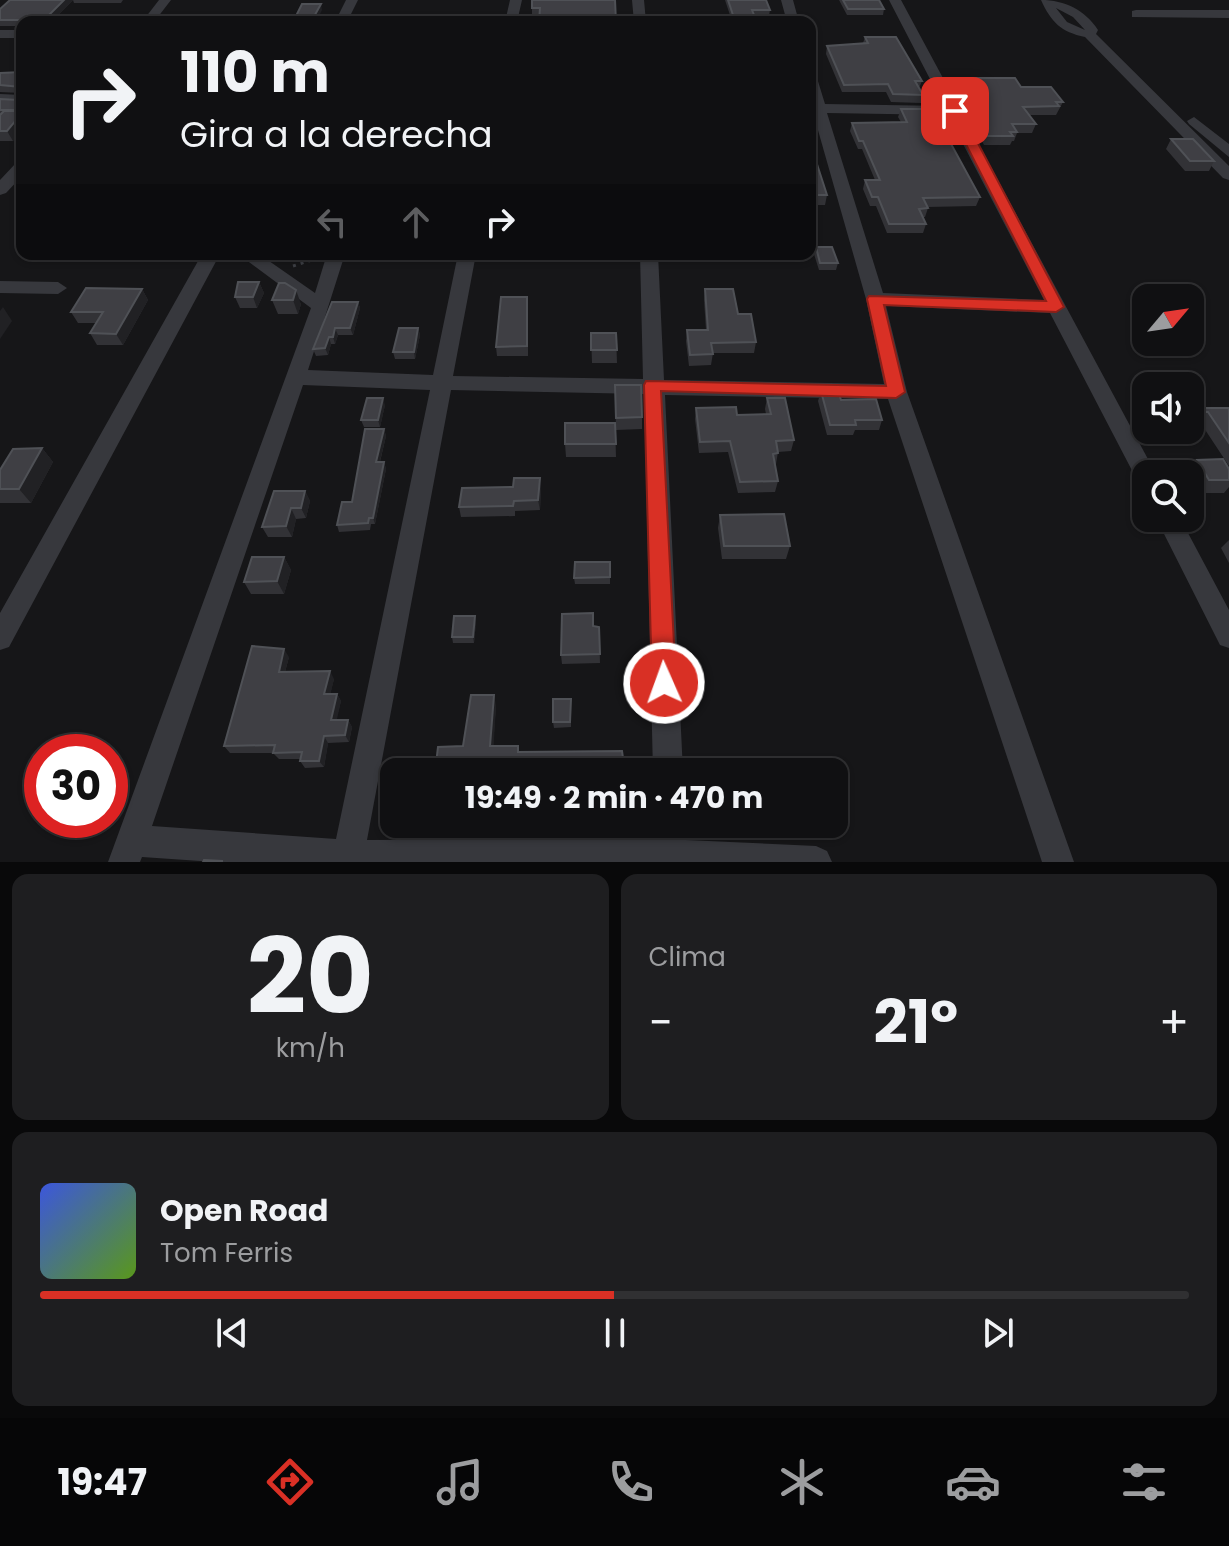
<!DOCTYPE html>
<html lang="es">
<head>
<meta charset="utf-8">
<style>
	:root { --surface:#101012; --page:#1e1e20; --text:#f1f3f6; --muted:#9c9d9f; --line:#303032; --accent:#d93025 }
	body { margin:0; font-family:Poppins,sans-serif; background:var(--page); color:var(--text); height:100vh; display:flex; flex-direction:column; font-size:30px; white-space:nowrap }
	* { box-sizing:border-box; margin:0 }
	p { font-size:26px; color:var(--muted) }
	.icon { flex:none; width:44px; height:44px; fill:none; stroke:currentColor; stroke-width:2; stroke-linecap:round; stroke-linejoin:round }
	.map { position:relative; height:862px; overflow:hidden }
	.details { display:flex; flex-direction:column; gap:12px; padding:12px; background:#09090a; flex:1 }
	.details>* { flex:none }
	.banner { position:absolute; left:16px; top:16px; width:800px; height:244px; border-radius:16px; box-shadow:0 2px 6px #0004,0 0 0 2px var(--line); background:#101012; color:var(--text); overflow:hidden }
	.needle { width:52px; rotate:61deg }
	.buttons { position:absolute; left:1132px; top:284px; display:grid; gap:16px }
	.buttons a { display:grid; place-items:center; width:72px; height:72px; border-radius:16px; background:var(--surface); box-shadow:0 2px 6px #0004,0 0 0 2px var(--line); font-size:40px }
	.speed { position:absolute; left:24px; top:734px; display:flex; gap:16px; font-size:40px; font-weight:700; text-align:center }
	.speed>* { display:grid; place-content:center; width:104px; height:104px; border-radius:50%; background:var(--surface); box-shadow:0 2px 6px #0004,0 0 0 2px var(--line); line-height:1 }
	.speed .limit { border:12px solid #d22; background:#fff; color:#111 }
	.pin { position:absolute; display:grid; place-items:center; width:68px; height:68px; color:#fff; margin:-34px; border-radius:16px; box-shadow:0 4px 12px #0006 }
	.me { position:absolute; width:88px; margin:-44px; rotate:358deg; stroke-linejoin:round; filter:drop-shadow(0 0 6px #0008) }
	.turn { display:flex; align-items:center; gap:28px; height:168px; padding:0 32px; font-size:36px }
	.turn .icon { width:104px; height:104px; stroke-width:2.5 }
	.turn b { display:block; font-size:56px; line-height:68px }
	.lanes { display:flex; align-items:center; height:76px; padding:0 32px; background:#0003; justify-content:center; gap:40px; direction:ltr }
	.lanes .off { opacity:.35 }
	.big { font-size:60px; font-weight:700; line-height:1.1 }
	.details .tile { flex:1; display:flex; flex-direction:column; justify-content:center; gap:12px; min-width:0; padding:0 28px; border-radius:16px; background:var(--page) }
	.details .dial { align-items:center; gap:0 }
	.dial b { font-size:104px; line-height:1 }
	.song { display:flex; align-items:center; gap:24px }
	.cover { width:96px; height:96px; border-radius:12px; background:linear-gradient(135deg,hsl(230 70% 55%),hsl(90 70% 35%)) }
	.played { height:8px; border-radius:4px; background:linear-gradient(90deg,var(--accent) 50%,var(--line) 50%) }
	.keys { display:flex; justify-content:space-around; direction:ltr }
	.heat { display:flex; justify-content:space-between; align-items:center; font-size:44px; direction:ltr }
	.details .tiles { flex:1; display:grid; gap:12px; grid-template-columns:1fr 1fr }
	.tile:last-child { grid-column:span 2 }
	.trip { position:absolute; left:380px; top:758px; width:468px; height:80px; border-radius:16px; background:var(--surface); box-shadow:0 2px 6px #0004,0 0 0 2px var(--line); font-weight:700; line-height:80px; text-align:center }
	.tabs { display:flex; height:128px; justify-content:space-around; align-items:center; background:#060607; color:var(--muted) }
	.tabs .icon { width:56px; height:56px }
	.tabs .current { color:var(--accent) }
	.tabs b { font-size:36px; color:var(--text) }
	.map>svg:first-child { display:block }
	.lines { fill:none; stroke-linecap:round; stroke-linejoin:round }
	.path { stroke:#3d3f44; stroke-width:3; stroke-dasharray:3 5; stroke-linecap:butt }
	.minor { fill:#37383d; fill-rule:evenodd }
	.wall { fill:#323236 }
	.shaded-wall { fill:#212124 }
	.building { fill:#3f3f44; stroke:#4f5156; stroke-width:2 }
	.route { fill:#d93025; stroke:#8d1f18; stroke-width:2 }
</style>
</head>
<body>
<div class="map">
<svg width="1229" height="862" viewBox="0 0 1229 862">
	<rect width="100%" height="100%" fill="#161618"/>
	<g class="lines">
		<path class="path" d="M293 266 315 259"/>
		<path class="minor" d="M159 0H171L154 22H142Z
			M346 0H358L347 22H335Z
			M510 0H522L517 22H505Z
			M632 0H644L646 22H634Z
			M781 0H793L799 22H787Z
			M889 0H901L1156 474H1146V485L1138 482 1050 313 886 306 907 392 1074 862H1042L888 399 665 395 683 772H653L644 394 451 390 367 840 655 839 654 824H686V840L816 846 827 851 832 862H215L142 857 140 862H108L311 308 238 254H259L315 293 327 254H345L308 370 433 375 458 254H476L453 376 643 379 640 254H658L664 380 884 384 866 299 810 102V74L817 78 825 104 944 106ZM827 113 948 115 1044 300 883 293ZM303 385 430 390 336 839 152 826Z
			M1041 0C1065 0 1085 10 1098 30L1096 34 1229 166V180L1223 178 1085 37C1061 32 1051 22 1041 0ZM1056 8 1073 17 1085 30 1067 22Z
			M1136 10H1229V18L1132 17V11Z
			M410 18 415 19 417 22H404Z
			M0 30H22V38H0Z
			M0 94 22 95V103L0 102Z
			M1194 117 1229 144V157L1189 124 1187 121Z
			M22 161V176L6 193 0 195V180L16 163Z
			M202 254H220L9 647 0 650V613Z
			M0 281 58 282 67 288 58 294 0 293Z
			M1156 518H1180L1229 610V648L1220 645Z"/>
	</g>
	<path class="wall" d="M10 0H73L52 21H31L30 22H22V26H0V9Z
		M73 0H123L121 3H74Z
		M532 0H615L539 14H532Z
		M725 0H766L770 10 769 15H754L753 21H732Z
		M839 0H879L884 9 883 15H847Z
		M865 37 922 81 919 88 923 95 921 103 891 102 886 92H842L826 54 827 46 863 43Z
		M22 72V130L13 141H0V99L18 100 22 97 21 93 0 92V73Z
		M974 78 1021 87 1063 102 1056 115H1029L1036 124 1032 133H1017L1014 141H1012L1010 145H984L963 106 966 97H978L971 87Z
		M901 109 980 197 976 206 927 207 928 208 925 217H923L926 224 923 233H887L876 206H870L863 189 865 180H875L862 149H858L850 131 852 123 901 122 898 117Z
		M1171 139 1214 161 1209 171H1185L1166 149Z
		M810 157 827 195 825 205H810Z
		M816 247 838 263 836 270H819L814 254Z
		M697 254H722V262H698Z
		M259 282 264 293 257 308H240L235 297Z
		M285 283 301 304 298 314H278L272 300Z
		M142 289 148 300 123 345H97L90 333 96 323H78L71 312Z
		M705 289 738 314 756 342 754 353H713L711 365 689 366 686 341 687 330H706L704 300Z
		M358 302 360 308 353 335H338L335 344H331L328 355 316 356 313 349Z
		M528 306V356H497L496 347Z
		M418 328 420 335 415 359H395L393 352Z
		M591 333H616L617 363H592Z
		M615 385 642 417V429L616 430Z
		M821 391 882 420 879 430H855L853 435H827L818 401Z
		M1190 395 1205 408H1229V466L1200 422H1190Z
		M767 398 794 440 791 451 778 452 776 464H775L778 481 775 492 738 493 728 452 699 453 695 419 696 408 737 415 766 414 765 409Z
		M385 405 380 427H364L361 420Z
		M615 423 616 457H566L565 444Z
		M384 429 386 436 380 462H384L386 469 375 524H371L370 530 339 532 337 525 352 502Z
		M42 448 53 462 31 503H0V470Z
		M1197 460 1229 469V487L1224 493H1198L1190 480V474L1186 473Z
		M541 488 540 510 515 511V516L461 517 459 507Z
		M305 491 310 501 306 518 296 519 292 537H268L262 527Z
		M720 515 790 546 786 559H722L718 528Z
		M1229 540V563L1221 548Z
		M284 557 291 570 284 594H251L244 582Z
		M610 577V584H575L574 578Z
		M476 622 474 643H453L452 637Z
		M594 626 599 627 600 663 562 664 561 655Z
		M289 657 285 672 334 679 330 694H337L341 701 336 720H348L352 727 349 742 328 743 324 767 305 768 300 761V759H279L273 753H230L224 746Z
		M571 704V727L554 728 553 722Z
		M496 706 493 746 520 752 623 758 640 772H435L463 746Z"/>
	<path class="shaded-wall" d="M64 0H73L52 21 49 15Z
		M321 4 322 10 316 22H311Z
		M28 15 31 21 30 22H24L23 20Z
		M22 113V130L13 141 7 131Z
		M259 282 264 293 257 308 253 297Z
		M142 289 148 300 123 345 116 334Z
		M296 290 301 304 298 314 293 300Z
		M358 302 360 308 353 335 350 328Z
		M3 307 12 321 0 339V311Z
		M335 328 338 335 335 344 333 337Z
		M418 328 420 335 415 359 414 352Z
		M329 337 331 344 328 355 325 348Z
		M383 398 385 405 380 427 378 420Z
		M384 429 386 436 378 469 376 462Z
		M42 448 53 462 31 503 19 489Z
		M384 462 386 469 375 524 373 518Z
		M540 478 541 488 540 510 538 500Z
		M305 491 310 501 306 518 301 508Z
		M291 508 296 519 292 537 286 526Z
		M284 557 291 570 284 594 277 581Z
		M475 616 476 622 474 643 473 637Z
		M284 649 289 657 283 679 279 672Z
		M330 671 334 679 329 701 324 694Z
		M337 694 341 701 335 728 331 720Z
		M494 695 496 706 493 757 490 746Z
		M348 720 352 727 349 742 345 735Z
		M324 736 328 743 324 767 319 761Z"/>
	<path class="building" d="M10 0H64L49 15H28L23 20H0V9Z
		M532 0H615L616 22H539L540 8H532Z
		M728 0H766L770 10H752L754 15H733Z
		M843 0H879L884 9H848Z
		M302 4H321L311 22H293Z
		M865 37H896L922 81H915L923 95 893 94 888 84 844 85 827 46 868 43Z
		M22 72V110H0V99L18 100 22 97 21 87 0 85V73Z
		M974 78H1015L1021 87H1051L1063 102H1056L1059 106 1023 107 1036 124H1012L1017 132H1010L1013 136H987L966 97H986Z
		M901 109H932L980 197 923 198 928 208 919 209 926 224H889L878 197H872L865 180H880L863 141H859L852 123 907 122Z
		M4 111H22V113L7 131H0V115Z
		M1171 139H1193L1214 161H1190Z
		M810 157 815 158 827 195H810Z
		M816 247H832L838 263H820Z
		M698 254H722V255L699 256Z
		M238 282H259L253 297H235Z
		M279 283H285L296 290 293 300H272Z
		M86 288 142 289 116 334 90 333 103 312H71Z
		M705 289H733L738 314H751L756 342 711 343 713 354 690 355 687 330H708Z
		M501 297H527V346L496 347Z
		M332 302H358L350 328H335L333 337H329L325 348 313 349Z
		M399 328H418L414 352H393Z
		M591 333H616L617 350H591Z
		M615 385H641L642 417 616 418Z
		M821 391H838L841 400 876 399 882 420H855L856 425H830Z
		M1190 395H1197L1205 408H1229V443L1208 412H1190Z
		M367 398H383L378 420H361Z
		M767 398H785L794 440 776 441 778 453 773 454 778 481 740 482 730 441 700 442 696 408 736 407 737 415 771 414Z
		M565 423H615L616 444H565Z
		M365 429H384L376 462H384L373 518H369L368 523 337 525 342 502H352Z
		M42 448 19 489H0V470L13 449Z
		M1223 459 1229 469V480H1209L1197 460Z
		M514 478H540L538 500 514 501 513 506 459 507 462 488 513 487Z
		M274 491H305L301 508H291L286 526 262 527Z
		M784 514 790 546H724L720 515Z
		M252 557H284L277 581 244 582Z
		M575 562H610V577L574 578Z
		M593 613V626L599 627 600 654 561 655 562 614Z
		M454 616H475L473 637H452Z
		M252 646 284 649 279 672 330 671 324 694H337L331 720H348L345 735 324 736 319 761H300L302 752 273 753 275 745 224 746Z
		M471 695H494L490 746H518V752L622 751 623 758 639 757 640 772H483V768L452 769V772H435L438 747 463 746Z
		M553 699H571L570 722H553Z
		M204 860 222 861V862H203Z"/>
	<path class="route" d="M955 108 961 111 1064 307 1056 312 884 305 905 392 896 398 661 391 676 683 672 690 664 693 656 690 652 683 644 385 646 381 886 386 867 299 869 296 1046 301 949 111Z"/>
</svg>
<div class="buttons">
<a><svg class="needle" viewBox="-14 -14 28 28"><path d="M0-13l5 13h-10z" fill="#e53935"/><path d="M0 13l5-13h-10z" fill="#9c9d9f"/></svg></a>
<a><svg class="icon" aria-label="sound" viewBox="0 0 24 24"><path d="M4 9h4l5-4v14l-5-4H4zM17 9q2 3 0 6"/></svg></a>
<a><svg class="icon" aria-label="search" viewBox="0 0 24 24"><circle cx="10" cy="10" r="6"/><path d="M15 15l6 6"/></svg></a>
</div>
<div class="speed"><div class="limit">30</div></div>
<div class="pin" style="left:955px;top:111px;background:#d93025"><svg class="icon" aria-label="arrive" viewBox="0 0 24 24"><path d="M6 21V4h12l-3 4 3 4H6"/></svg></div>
<svg class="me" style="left:664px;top:683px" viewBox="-20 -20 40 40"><circle r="17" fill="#d93025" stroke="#fff" stroke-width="3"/><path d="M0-11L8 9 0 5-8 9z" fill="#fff"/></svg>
<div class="trip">19:49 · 2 min · 470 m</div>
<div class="banner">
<div class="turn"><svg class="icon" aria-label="right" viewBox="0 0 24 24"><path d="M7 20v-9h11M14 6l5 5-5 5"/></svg><div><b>110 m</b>Gira a la derecha</div></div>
<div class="lanes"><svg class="icon off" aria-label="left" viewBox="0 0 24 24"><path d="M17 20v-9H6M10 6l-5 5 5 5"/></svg><svg class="icon off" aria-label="ahead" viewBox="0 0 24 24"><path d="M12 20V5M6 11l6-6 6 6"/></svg><svg class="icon" aria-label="right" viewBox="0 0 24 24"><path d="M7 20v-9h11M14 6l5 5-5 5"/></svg></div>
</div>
</div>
<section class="details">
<div class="tiles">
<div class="tile dial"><b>20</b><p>km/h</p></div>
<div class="tile"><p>Clima</p>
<div class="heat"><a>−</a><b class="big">21°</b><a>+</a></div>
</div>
<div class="tile">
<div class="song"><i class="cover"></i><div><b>Open Road</b><p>Tom Ferris</p></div></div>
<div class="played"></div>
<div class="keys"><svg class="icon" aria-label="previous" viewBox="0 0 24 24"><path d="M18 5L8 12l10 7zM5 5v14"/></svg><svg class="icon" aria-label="pause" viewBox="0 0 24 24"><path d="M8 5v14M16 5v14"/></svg><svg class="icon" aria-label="next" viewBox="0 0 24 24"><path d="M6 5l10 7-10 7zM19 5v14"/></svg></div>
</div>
</div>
</section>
<nav class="tabs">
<b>19:47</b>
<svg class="icon current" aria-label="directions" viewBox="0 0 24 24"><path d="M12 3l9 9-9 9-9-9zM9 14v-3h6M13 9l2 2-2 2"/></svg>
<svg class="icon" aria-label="music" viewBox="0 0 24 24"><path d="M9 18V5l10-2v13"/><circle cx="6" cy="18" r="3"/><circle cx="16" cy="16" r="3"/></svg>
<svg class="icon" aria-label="phone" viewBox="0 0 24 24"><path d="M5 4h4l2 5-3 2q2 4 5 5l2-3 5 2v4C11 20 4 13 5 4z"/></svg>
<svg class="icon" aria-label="climate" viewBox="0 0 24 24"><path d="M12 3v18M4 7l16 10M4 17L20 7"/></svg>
<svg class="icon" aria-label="car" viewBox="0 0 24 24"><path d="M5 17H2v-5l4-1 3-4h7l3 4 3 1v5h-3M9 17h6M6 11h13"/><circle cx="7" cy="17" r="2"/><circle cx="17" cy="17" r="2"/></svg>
<svg class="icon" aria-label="filters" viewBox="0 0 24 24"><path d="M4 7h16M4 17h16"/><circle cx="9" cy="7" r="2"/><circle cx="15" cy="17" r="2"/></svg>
</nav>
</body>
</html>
